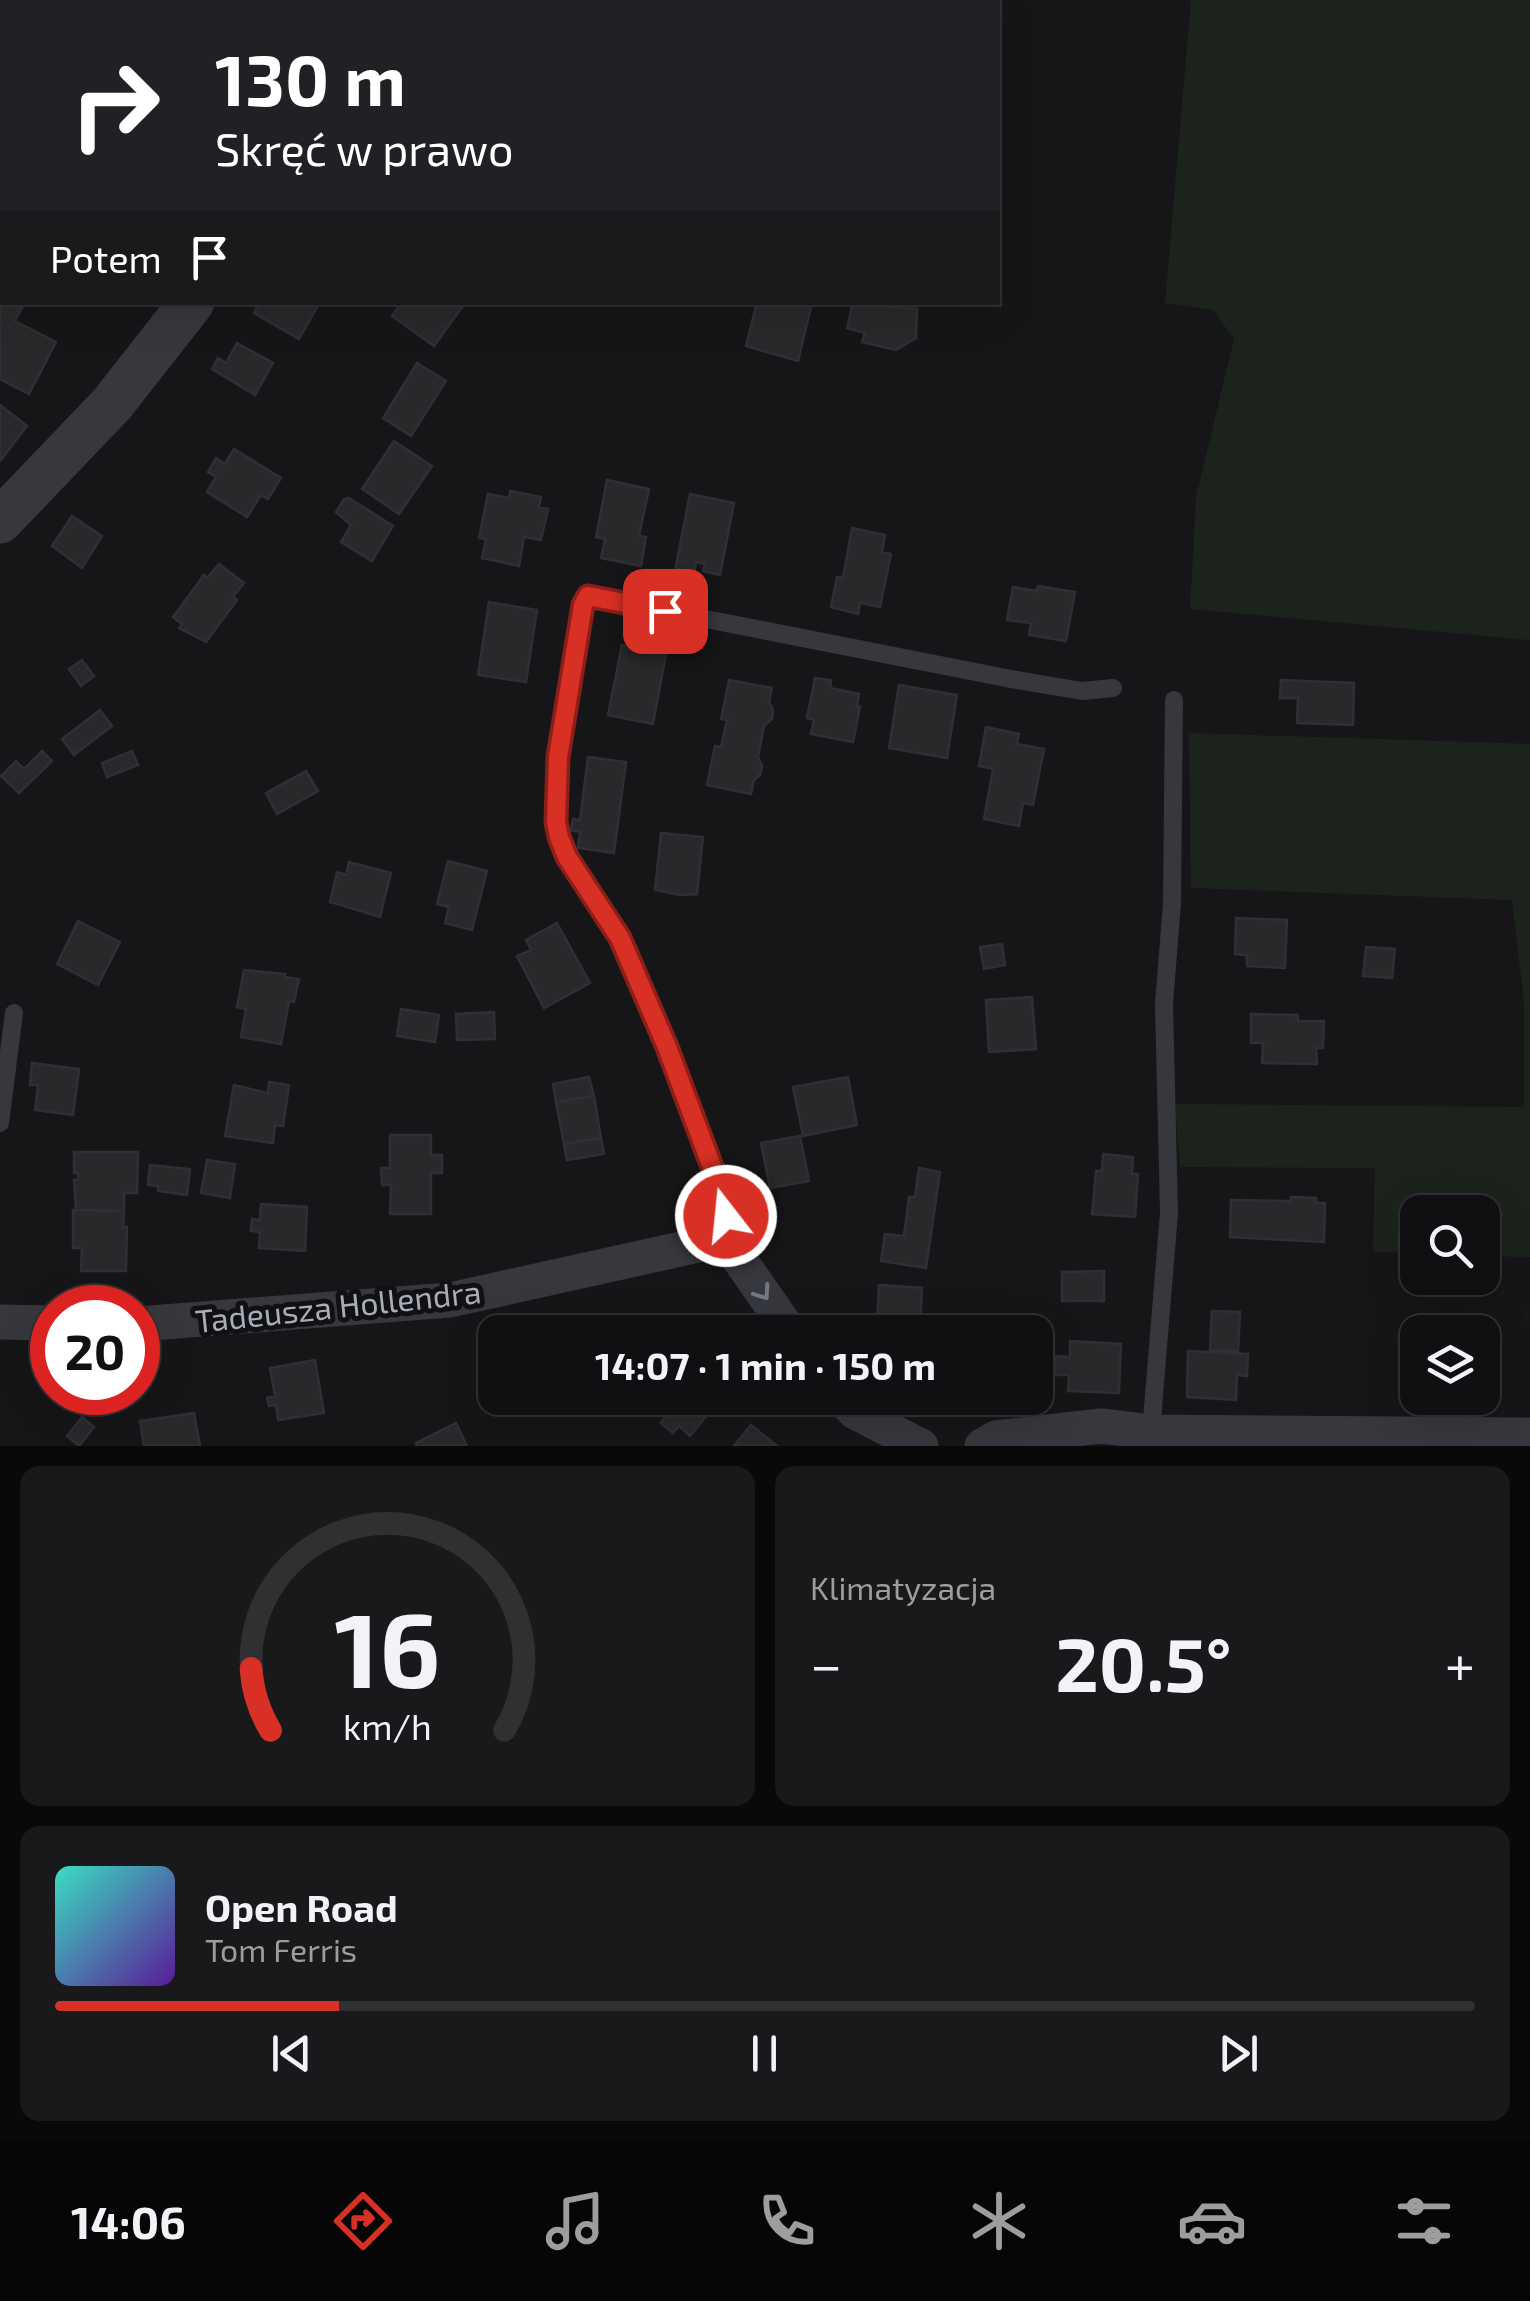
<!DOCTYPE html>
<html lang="pl">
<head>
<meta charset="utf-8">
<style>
	:root { --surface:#101012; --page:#19191b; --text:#f1f3f6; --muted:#9c9d9f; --line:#303032; --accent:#d93025 }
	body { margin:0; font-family:"Exo 2",sans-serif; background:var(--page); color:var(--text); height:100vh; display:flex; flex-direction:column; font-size:38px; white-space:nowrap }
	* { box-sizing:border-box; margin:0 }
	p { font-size:32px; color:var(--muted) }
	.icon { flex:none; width:55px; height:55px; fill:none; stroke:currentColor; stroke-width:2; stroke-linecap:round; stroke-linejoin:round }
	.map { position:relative; height:1446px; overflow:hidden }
	.side { display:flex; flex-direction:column; gap:20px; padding:20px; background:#09090a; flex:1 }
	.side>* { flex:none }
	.guide { position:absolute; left:0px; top:0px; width:1000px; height:305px; box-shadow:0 10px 40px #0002,0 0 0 2px var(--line); background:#202124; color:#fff; overflow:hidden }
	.controls { position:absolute; left:1400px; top:1195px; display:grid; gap:20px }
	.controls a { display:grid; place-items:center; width:100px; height:100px; border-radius:20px; background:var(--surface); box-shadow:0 10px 40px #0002,0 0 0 2px var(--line); font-size:50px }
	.speed { position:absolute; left:30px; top:1285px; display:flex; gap:20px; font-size:50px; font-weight:700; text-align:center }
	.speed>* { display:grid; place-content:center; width:130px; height:130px; border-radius:50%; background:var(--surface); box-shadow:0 10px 40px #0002,0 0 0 2px var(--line); line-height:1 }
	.speed .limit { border:15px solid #d22; background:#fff; color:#111 }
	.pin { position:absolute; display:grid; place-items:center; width:85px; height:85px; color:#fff; margin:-42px; border-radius:20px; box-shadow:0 5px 15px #0006 }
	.me { position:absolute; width:110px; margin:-55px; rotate:344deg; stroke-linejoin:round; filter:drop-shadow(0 0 8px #0008) }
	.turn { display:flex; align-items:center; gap:35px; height:210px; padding:0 50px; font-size:45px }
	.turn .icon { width:130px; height:130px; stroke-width:2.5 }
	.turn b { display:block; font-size:70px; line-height:85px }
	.then { display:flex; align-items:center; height:95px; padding:0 50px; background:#0003; gap:20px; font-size:38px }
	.big { font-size:75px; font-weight:700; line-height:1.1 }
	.side .tile { flex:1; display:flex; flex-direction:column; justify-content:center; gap:15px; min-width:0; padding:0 35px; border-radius:20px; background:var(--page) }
	.side .dial { align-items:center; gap:0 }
	.dial svg { height:260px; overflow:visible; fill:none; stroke:var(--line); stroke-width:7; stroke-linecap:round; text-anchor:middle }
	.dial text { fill:var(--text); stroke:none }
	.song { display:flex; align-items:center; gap:30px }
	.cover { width:120px; height:120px; border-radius:15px; background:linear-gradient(135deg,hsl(170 70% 55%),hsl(270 70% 35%)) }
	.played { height:10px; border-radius:5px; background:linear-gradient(90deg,var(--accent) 20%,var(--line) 20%) }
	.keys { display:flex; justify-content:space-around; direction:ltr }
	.heat { display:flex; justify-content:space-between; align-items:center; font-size:55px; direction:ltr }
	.side .tiles { flex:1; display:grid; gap:20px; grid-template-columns:1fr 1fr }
	.tile:last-child { grid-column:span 2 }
	.trip { position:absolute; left:478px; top:1315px; width:575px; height:100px; border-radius:20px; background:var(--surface); box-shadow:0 10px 40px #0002,0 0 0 2px var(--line); font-weight:700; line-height:100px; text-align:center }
	.dock { display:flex; height:160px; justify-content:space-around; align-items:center; background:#060607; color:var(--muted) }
	.dock .icon { width:70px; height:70px }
	.dock .selected { color:var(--accent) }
	.dock b { font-size:45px; color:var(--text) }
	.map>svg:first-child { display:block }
	.green { fill:#1c231d }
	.building { fill:#29292c; stroke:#303034; stroke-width:2.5 }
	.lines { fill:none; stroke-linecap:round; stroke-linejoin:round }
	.service { stroke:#37383d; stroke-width:18 }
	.minor { stroke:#37383d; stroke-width:35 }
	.tertiary { stroke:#37383d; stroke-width:45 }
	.oneway { stroke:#757881 }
	.route-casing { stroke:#8d1f18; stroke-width:25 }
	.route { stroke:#d93025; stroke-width:18 }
	.labels { text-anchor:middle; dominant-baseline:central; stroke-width:10; stroke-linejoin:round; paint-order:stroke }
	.street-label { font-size:32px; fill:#a8adb8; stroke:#111113 }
</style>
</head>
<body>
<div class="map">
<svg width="1530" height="1446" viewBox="0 0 1530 1446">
	<rect width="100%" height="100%" fill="#161618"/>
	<path class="green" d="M1191 0H1530V640L1190 609 1196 497 1234 339 1213 310 1165 303Z
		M1189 733 1530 744V1257L1483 1256 1482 1212H1418L1417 1253 1373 1252 1375 1168 1180 1167 1175 1104 1524 1107V1002L1512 900 1191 888Z"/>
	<path class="building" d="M0 280 2 302H25L15 321 56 342 29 394 0 379Z
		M260 302H320L299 339 254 313Z
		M402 302H465V303L434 346 392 316Z
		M757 302H792L811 307 798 361 746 346Z
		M853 302H887L890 307 917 309 916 338 896 350 862 342 865 333 847 328Z
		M237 343 273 363 255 395 212 369 218 358 226 363Z
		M417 363 446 381 411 436 383 418Z
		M0 405 27 426 0 461Z
		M394 441 432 466 399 514 362 489Z
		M234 449 281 478 268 499 261 495 247 517 207 492 216 477 208 472 216 458 225 464Z
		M607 480 649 489 639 536 646 537 641 566 601 558 605 539 596 537Z
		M510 491 541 497 539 507 548 509 541 540 524 537 519 566 482 558 486 539 479 538 488 494 509 498Z
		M690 494 734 503 720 575 703 571 705 564 696 562 693 579H690L691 572 678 569 674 576Z
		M349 498 393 526 372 561 341 542 351 525 336 512 344 499Z
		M72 516 102 536 82 568 52 546Z
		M852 528 885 535 882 552 891 554 880 607 860 603 858 614 831 607 837 577 843 578Z
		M219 564 244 583 233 597 237 600 206 642 179 628 182 624 173 617 204 575 207 578Z
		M1038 586 1075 592 1066 641 1029 635 1031 623 1007 620 1013 587 1037 591Z
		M489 602 537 610 526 682 478 675Z
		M622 645 666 654 653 724 608 715Z
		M82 660 94 676 81 686 69 669Z
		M815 678 831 680 830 688 859 694 857 707H860L853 742 811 734 814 720 807 718Z
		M729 680 772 688 769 702 773 710 772 719 764 726 758 757 762 766 760 775 754 780 751 794 707 785 715 746 721 747 727 720 721 719Z
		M1281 680 1354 683 1353 725 1297 723 1298 698H1280Z
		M899 685 957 695 947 758 889 748Z
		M100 710 112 726 74 755 62 739Z
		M986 727 1019 734 1017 744 1044 749 1033 805 1023 803 1019 826 984 819 993 769 979 766Z
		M42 751 52 761 19 793 1 776 16 761 24 769Z
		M132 751 138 765 107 777 102 763Z
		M588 757 626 762 614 853 578 848 580 832 571 830 573 819 580 820Z
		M306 771 318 791 277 814 266 793Z
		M661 833 703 837 697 894 680 895 655 890Z
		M448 861 487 871 472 930 445 923 449 907 437 904Z
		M349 862 391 873 380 917 330 902 337 872 346 875Z
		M1236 918 1287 920 1285 968 1247 966V955L1235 954Z
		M78 921 120 942 98 985 57 964Z
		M557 923 590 983 544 1008 517 956 531 950 526 940Z
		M1002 944 1005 965 984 969 980 947Z
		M1366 947 1395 949 1392 978 1363 976Z
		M244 970 285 974 284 977 299 979 294 1002 289 1001 281 1044 241 1037 246 1009 237 1007Z
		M1032 997 1036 1049 989 1052 986 1000Z
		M401 1009 439 1015 435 1042 397 1036Z
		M494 1012 495 1039 457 1040 456 1014Z
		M1251 1014 1298 1015V1021H1324L1323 1048H1316L1317 1064 1262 1063 1263 1043H1251Z
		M32 1063 79 1069 73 1115 35 1110 38 1085H30Z
		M589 1077 594 1096 556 1102 553 1084Z
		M848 1077 857 1125 803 1136 793 1087Z
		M269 1082 289 1085 283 1126 275 1125 273 1143 225 1136 234 1085 268 1093Z
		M594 1096 601 1138 564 1144 556 1102Z
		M390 1135H431V1155H442V1173H431V1214H390L391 1185H382L381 1168H390Z
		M800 1136 809 1181 770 1188 761 1143Z
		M601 1138 604 1154 567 1160 564 1144Z
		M74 1152H138L137 1193H124V1211L76 1210 74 1180H78V1173H74Z
		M1103 1154 1133 1157 1132 1174H1138L1135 1217 1092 1214 1096 1171H1102Z
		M207 1160 235 1164 230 1198 201 1193Z
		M150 1165 190 1169 187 1195 158 1191V1186L148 1185Z
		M919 1168 940 1172 926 1268 881 1261 885 1234 904 1236 909 1197H915Z
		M1291 1197 1316 1198V1203H1325L1324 1242 1230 1237 1231 1200 1291 1201Z
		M261 1204 307 1207 305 1251 259 1248 260 1232 251 1231 252 1219 260 1220Z
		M73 1210 124 1211 123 1227H127L126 1271H81L82 1248H73Z
		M1104 1271V1301H1062V1272Z
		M879 1285 922 1288 920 1332H866L867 1322 877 1323Z
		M1212 1311 1240 1312 1238 1351 1210 1350Z
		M609 1315 629 1332H594Z
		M1070 1341 1121 1344 1119 1393 1068 1391 1069 1375H1055L1056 1356 1070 1357Z
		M1188 1351 1248 1354 1247 1376 1237 1375 1236 1400 1187 1397Z
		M315 1360 324 1413 278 1420 276 1405 269 1406 267 1398 275 1396 270 1368Z
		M652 1398H721L690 1436 679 1426 673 1433 661 1423 666 1416 649 1402Z
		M194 1413 200 1446H144L140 1421Z
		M82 1417 94 1427 79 1446 67 1436Z
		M456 1423 467 1446H417L416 1443Z
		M751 1425 777 1446H734Z"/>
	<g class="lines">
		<path class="service" d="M0 1123 14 1013
			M735 1253 717 1180 667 1047 619 938 567 857 559 837 556 821 558 757 583 605 589 596 1011 679 1082 691 1113 688
			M1151 1432 1169 1213 1164 1004 1172 903 1174 700"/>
		<path class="minor" d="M0 1322 52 1323
			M138 1324 450 1300 703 1244 735 1253 790 1332
			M842 1398 855 1412 921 1446
			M982 1446 996 1438 1101 1426 1151 1432 1530 1435"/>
		<path class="tertiary" d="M425 2 428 0
			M0 521 112 404 192 302"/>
	</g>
	<defs><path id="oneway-chevron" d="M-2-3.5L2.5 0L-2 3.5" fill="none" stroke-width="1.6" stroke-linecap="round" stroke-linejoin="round" transform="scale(2.5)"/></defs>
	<use class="oneway" href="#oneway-chevron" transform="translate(763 1293) rotate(55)"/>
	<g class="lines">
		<defs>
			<path id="route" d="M665 611 588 596 583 605 558 757 556 822 559 837 567 857 620 938 667 1047 717 1180 726 1216"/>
		</defs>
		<use href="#route" class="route-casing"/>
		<use href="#route" class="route"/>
	</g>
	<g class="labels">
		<g class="street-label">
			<text transform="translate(338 1305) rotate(-6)">Tadeusza Hollendra</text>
		</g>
	</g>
</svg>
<div class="controls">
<a><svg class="icon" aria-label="search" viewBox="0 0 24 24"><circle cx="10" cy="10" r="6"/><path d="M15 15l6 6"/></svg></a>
<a><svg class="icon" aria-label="layers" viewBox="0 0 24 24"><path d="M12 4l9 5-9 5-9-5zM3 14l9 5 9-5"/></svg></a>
</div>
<div class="speed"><div class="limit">20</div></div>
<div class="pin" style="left:665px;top:611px;background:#d93025"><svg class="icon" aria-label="arrive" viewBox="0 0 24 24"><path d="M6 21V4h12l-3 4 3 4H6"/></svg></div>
<svg class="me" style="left:726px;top:1216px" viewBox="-20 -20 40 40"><circle r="17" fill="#d93025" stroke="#fff" stroke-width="3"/><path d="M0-11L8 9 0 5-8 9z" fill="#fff"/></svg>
<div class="trip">14:07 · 1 min · 150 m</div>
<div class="guide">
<div class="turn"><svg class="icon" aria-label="right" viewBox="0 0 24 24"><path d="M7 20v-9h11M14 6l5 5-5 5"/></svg><div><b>130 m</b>Skręć w prawo</div></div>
<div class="then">Potem<svg class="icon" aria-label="arrive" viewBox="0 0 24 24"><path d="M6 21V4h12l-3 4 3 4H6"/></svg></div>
</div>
</div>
<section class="side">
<div class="tiles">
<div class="tile dial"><svg viewBox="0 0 100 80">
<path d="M14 69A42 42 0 1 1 86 69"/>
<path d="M14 69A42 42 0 0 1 8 50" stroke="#d93025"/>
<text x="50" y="56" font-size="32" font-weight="700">16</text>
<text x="50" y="72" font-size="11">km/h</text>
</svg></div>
<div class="tile"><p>Klimatyzacja</p>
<div class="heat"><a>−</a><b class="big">20.5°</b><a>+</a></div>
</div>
<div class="tile">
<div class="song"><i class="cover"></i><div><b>Open Road</b><p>Tom Ferris</p></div></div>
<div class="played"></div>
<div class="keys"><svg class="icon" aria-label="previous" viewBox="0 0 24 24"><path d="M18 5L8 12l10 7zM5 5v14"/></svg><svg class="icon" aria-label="pause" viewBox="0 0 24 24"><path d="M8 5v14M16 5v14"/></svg><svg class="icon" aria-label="next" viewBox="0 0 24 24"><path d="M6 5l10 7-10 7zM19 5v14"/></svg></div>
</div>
</div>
</section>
<nav class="dock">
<b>14:06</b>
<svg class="icon selected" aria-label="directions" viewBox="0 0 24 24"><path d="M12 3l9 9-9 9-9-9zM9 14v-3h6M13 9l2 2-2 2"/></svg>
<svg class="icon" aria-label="music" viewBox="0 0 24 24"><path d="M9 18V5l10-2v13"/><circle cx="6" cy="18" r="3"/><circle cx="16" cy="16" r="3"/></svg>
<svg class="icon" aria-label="phone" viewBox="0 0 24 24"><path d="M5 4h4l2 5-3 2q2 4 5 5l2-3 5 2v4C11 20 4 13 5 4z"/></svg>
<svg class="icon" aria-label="climate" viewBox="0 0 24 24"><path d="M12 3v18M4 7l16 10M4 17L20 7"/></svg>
<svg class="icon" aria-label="car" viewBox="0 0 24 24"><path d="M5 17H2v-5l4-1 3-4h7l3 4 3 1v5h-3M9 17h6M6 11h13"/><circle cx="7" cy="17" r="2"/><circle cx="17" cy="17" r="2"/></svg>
<svg class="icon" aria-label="filters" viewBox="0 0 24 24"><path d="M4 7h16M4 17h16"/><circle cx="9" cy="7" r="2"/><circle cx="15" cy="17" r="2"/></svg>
</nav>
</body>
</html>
